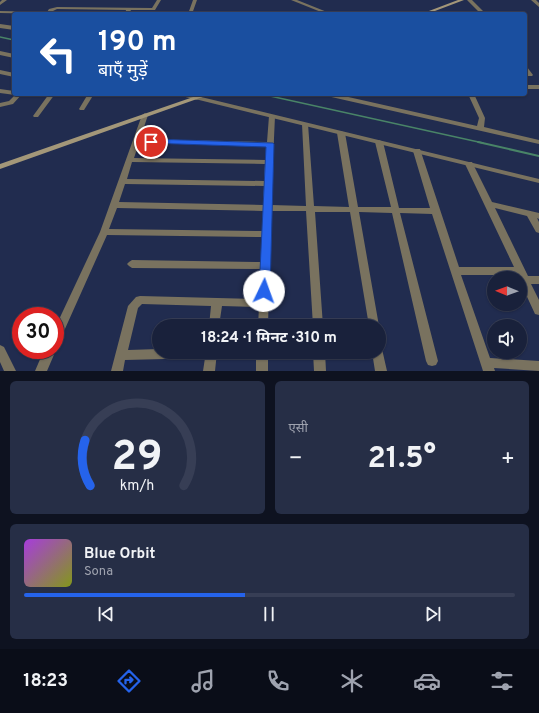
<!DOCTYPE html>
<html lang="hi">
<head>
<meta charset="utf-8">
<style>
	:root { --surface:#19213b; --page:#262e46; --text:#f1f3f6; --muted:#9fa3af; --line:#373e55; --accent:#2563eb }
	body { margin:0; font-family:Overpass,"Noto Sans Devanagari",sans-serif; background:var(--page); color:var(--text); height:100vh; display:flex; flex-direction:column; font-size:15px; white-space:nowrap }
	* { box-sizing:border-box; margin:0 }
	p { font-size:13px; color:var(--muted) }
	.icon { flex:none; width:22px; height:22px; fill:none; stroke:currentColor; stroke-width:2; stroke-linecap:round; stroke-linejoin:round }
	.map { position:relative; height:371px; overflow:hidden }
	.sheet { display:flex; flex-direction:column; gap:10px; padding:10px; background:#0e1220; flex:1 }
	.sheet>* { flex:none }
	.top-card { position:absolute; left:12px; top:12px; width:515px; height:84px; border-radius:4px; box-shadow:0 1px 3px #0004,0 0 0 1px var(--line); background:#1a4fa0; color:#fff; overflow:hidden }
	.needle { width:26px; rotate:271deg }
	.tools { position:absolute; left:487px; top:271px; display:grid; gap:8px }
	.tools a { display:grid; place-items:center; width:40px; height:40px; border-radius:50%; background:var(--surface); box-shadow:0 1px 3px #0004,0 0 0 1px var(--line); font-size:20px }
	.speed { position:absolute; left:12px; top:307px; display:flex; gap:8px; font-size:20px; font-weight:700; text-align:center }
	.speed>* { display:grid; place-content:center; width:52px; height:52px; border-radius:50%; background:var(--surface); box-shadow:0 1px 3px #0004,0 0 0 1px var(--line); line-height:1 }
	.speed .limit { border:6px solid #d22; background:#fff; color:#111 }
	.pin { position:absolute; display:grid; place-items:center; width:34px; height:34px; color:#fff; margin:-17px; border:2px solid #fff; border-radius:50%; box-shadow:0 1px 4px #0007 }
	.me { position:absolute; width:44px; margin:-22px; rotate:3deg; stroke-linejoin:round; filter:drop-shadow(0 0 3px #0008) }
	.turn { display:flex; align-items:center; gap:14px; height:84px; padding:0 20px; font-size:18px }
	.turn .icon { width:52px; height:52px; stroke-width:2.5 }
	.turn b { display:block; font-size:28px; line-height:34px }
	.big { font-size:30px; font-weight:700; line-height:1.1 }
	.sheet .tile { flex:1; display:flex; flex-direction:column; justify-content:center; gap:6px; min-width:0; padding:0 14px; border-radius:6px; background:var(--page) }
	.sheet .dial { align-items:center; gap:0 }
	.dial svg { height:104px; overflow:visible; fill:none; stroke:var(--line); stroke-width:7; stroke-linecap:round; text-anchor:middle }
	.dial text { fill:var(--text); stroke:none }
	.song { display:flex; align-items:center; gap:12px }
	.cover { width:48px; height:48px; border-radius:6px; background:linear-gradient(135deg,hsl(280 70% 55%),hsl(70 70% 35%)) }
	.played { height:4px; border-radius:2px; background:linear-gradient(90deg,var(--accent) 45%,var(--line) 45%) }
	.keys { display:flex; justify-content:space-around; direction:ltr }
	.heat { display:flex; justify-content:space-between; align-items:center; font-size:22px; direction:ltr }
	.sheet .tiles { flex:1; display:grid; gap:10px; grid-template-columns:1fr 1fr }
	.tile:last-child { grid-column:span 2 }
	.trip { position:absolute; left:152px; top:319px; width:234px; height:40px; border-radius:20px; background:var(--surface); box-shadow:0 1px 3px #0004,0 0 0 1px var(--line); font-weight:700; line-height:40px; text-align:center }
	.tabs { display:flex; height:64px; justify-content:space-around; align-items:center; background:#0a0d18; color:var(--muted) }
	.tabs .icon { width:28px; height:28px }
	.tabs .current { color:var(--accent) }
	.tabs b { font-size:18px; color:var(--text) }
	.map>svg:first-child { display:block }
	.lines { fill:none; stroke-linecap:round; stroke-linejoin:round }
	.stream-far1 { stroke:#498467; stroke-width:1.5 }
	.stream { stroke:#498467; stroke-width:2 }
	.minor { fill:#79725f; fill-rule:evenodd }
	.tertiary { fill:#79725f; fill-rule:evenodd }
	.secondary { fill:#a39779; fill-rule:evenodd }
	.route { fill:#2563eb; stroke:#184099 }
</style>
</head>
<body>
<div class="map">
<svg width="539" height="371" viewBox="0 0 539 371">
	<rect width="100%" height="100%" fill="#212c4f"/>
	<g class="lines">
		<path class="stream-far1" d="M0 37 14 40
			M261 94 483 143"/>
		<path class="stream" d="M478 142 539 156"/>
		<path class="minor" d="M2 0H7L0 5V2Z
			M157 0H161L155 10H131L129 14H125L126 10 57 9 53 11 50 14 0 13V11L47 12 49 9 57 7 152 8Z
			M193 0H197L192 14H188Z
			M291 0H297L332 14H326Z
			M467 0H472L486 14H481Z
			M531 0H536L539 3V7Z
			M0 24 14 26V30L0 28Z
			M0 51 14 54V58L0 55Z
			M525 66 527 67 533 75 532 76H528L525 72Z
			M0 70 14 73V77L0 74Z
			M525 85H539V89H525Z
			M0 89 14 91V94H22L13 104 0 107V103L9 101 15 95 0 93Z
			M49 94H55L38 117H34L33 116Z
			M88 94H94L84 110H80L79 109Z
			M177 94H188L200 98 197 100 178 95Z
			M324 94H335L477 126 479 118 468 94H474L485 118 484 127 539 140V144L327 96Z
			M145 113 148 115 140 139 267 142 269 116 270 115H274L275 116 271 205 306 206 302 124 303 123H307L308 124 314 206 349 207 337 133 341 131 345 133 358 207H391L375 142 379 140 383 142 399 208H430L413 151 414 149H420L459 267H514L465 164 466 162H472L492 202 539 213V219L537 218 539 222V233L536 232 527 216 495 208 528 276H539V284H531L539 300V315L535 314 517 275H461L490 358 539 361V371L494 368 495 371H483L432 214 400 213 438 361 436 365 432 366 428 365 426 361 392 213 359 212 379 326V327L369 326 350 212H315L323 326H313L306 211H271L268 326H258L259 307 222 306 219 326H209L211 306 142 304 138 308 128 350 159 349V352H217L215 371H203L205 358 125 360 123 371H111L128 306 136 297 140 296 259 299 260 269 132 268 129 266 127 264 129 262 132 260 261 262 262 237 107 235 60 340 59 343 55 345V328L100 232 142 115ZM139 143 267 146 266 160 134 158ZM132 162 265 164 264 181 127 179ZM125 184 264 186 263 205 119 202ZM117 208 263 211 262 231 109 229Z
			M0 345 4 347 16 371H4L0 362Z
			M379 347 382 349 387 371H375L372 352H379Z
			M55 349 56 350 47 371H35L44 350H55Z
			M256 352H268V371H256Z
			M313 352H325L326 371H314Z"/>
		<path class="tertiary" d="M197 96 539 179V183L195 99V97Z"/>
		<path class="secondary" d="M458 0H464L427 14H421Z
			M202 94H211L0 169V164L83 135Z"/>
	</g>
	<path class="route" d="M151 139 273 143 274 144 270 291 269 294 264 295 260 294 259 291 266 147 149 143 147 142Z"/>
</svg>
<div class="tools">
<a><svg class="needle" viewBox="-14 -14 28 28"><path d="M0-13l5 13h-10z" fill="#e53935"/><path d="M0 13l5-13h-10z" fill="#9fa3af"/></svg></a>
<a><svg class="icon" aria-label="sound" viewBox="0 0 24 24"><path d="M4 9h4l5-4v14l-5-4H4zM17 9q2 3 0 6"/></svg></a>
</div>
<div class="speed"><div class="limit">30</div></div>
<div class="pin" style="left:151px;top:142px;background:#d93025"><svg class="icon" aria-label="arrive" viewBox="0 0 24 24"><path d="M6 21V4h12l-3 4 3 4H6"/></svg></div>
<svg class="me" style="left:264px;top:291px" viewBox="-20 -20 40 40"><circle r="19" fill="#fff"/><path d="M0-13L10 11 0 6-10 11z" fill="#2563eb"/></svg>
<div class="trip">18:24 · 1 मिनट · 310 m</div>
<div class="top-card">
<div class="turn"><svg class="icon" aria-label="left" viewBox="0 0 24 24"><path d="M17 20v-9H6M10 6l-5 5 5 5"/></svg><div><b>190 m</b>बाएँ मुड़ें</div></div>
</div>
</div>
<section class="sheet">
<div class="tiles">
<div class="tile dial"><svg viewBox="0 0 100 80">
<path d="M14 69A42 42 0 1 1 86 69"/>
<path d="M14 69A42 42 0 0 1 10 34" stroke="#2563eb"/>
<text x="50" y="56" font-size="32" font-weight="700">29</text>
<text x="50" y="72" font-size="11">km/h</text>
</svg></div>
<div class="tile"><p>एसी</p>
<div class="heat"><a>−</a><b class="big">21.5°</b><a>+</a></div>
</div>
<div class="tile">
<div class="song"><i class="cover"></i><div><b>Blue Orbit</b><p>Sona</p></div></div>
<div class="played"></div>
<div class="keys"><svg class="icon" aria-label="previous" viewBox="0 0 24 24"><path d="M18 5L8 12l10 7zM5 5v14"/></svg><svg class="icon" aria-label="pause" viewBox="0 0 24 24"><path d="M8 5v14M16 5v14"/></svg><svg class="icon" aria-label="next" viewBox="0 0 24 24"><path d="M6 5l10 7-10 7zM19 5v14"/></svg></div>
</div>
</div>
</section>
<nav class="tabs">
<b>18:23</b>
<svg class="icon current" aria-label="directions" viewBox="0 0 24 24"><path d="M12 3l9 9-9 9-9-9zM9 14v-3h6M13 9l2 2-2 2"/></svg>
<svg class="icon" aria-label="music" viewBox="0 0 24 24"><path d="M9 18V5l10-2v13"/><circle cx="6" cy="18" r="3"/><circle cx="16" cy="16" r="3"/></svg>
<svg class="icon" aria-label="phone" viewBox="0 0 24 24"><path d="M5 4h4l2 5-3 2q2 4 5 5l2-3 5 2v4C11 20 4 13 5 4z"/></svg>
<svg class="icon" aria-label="climate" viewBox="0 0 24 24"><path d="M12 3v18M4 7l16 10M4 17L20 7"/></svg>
<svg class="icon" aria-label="car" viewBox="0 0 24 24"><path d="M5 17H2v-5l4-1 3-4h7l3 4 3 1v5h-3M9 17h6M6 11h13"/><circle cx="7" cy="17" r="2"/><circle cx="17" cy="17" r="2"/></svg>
<svg class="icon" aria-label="filters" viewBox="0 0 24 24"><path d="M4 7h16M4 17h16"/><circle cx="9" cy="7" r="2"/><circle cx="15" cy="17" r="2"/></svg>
</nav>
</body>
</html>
